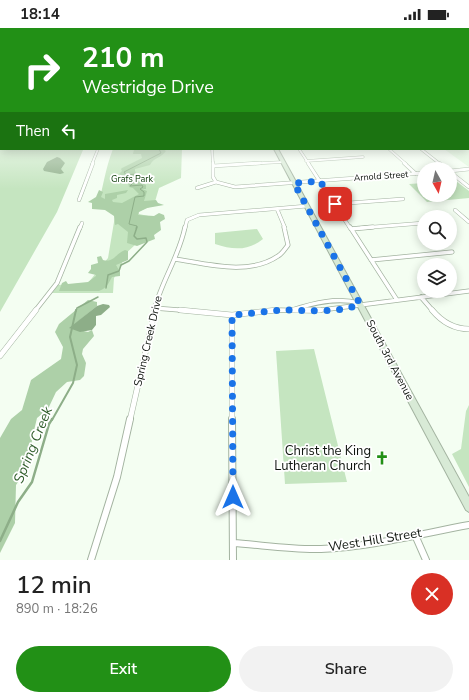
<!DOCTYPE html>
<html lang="en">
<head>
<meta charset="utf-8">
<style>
  :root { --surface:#fff; --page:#f2f2f2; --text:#222; --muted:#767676; --accent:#229016 }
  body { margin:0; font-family:"Nunito Sans",sans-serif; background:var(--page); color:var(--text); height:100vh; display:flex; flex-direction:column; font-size:15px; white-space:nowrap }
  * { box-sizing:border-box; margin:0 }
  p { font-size:13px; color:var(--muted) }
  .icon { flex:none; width:22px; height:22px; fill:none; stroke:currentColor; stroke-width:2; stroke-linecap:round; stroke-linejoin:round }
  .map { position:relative; height:532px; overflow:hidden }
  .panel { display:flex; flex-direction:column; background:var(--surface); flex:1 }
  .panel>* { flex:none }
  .hud { position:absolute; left:0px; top:0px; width:469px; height:122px; box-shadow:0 2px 10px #0003; background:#229016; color:#fff; overflow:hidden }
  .needle { width:26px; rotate:172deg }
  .fabs { position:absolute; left:417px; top:134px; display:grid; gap:8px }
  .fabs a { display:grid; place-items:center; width:40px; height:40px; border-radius:50%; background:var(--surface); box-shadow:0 2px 10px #0003; font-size:20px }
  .pin { position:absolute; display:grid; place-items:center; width:34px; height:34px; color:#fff; margin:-17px; border-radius:8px; box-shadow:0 2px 6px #0006 }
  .me { position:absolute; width:44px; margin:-22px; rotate:0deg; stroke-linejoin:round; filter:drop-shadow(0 0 3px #0008) }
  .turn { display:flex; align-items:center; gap:14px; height:84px; padding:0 16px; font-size:18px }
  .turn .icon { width:52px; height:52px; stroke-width:2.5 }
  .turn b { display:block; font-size:28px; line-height:34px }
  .then { display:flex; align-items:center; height:38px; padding:0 16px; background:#0003; gap:8px; font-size:15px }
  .round { display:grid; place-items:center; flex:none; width:42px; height:42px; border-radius:21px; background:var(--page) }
  .summary { display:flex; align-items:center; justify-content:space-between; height:68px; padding:0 16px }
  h1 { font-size:24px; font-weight:600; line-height:30px }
  .cta { display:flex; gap:8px; margin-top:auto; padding:8px 16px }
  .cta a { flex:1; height:46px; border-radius:24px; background:var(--accent); color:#fff; font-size:16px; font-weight:600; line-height:46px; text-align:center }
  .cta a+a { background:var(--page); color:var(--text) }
  .status { display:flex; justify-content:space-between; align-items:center; height:28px; padding:0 20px; background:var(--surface); direction:ltr }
  .status svg { height:11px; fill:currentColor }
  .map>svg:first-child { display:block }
</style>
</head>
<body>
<div class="status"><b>18:14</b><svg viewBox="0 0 49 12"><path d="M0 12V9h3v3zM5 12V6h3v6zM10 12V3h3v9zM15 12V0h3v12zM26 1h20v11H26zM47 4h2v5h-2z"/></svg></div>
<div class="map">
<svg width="469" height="532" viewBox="0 0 469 532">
  <rect width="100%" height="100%" fill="#f4fef2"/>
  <path fill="#e0f7dd" d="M 468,99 L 469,99 L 469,139 L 444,121 L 468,121 Z"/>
  <path fill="#c5e5c0" d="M 0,87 L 1,121 L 81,121 L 83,122 L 57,184 L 0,284 Z
    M 113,121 L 182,121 L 181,150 L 159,160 L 154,177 L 138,184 L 139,186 L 153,189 L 136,216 L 122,229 L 122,237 L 114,250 L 113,265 L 52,265 L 58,257 L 88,255 L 108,230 L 115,188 L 107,180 L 97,181 C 103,161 105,141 113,121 Z
    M 450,153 L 456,153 L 469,163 L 469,170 L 427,174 L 409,156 L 424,155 L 424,167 L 450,167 Z
    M 257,201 L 263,211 C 248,223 233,222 215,216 L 215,205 Z
    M 314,321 L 347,454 L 285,456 L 276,323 Z
    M 469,377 L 469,459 L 452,426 L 461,421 L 466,383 Z"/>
  <path fill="#add0a8" d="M 134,121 L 163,121 L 166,123 C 161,130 153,130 150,137 L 135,141 L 135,143 L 136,145 L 142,149 L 140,154 L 146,157 L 146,161 L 142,161 L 147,163 L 144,173 L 156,172 L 158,175 L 164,177 L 147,180 L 139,184 L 138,187 L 154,188 L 159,185 L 164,187 L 165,191 L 160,194 L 161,202 L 154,207 L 155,211 L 137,218 L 127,215 L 128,204 L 118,196 L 115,197 L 114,188 L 105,182 L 92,181 L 92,175 L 88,174 L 96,169 L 99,162 L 103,164 L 101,169 L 105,171 L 105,166 L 128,162 L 126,165 L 117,167 L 117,170 L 112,172 L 113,174 L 122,175 L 139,166 L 133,160 L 129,159 L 127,149 L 123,148 L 119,146 L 122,143 L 121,141 L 122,140 L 142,130 L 141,126 L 133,126 Z
    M 125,222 L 128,223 L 128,232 L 116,237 L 120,244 L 120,248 L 112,249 C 108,256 107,260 99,263 L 59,263 L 62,255 L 66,253 L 68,256 L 88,254 L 96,248 L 96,247 L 88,245 L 91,241 L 91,237 L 98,235 L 97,229 L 101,228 L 103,232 C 114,235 116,225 125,222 Z
    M 88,272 L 97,274 L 97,278 L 70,300 L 88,304 L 92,302 L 94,308 L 83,321 L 82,326 L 86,335 L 84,348 L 80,352 L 67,354 L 56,364 L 48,381 L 37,390 L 32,411 L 31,426 L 27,441 L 16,457 L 15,495 L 0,525 L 0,410 L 11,391 L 22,382 L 31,352 L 61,331 L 63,319 L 55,304 L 59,296 Z"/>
  <path fill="#8dae88" d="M 57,129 L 60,130 L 65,135 L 61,141 L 64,145 L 60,146 L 44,143 L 43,141 L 47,134 Z
    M 103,276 L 109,277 L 110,279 L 101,287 L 96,288 L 96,297 L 92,302 L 80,304 L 69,300 L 97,278 Z"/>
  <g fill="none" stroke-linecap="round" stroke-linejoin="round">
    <path stroke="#8dae88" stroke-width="1" d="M 0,101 L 1,99
      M 136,200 L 137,198 L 129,196 L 135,169 L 144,168 L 144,164 L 140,161 L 143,159 L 142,157 L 130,158 L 134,154 L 133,152 L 138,150 L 136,146 L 126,147 L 124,144 L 161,125 L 159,121"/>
    <path stroke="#8dae88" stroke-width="1.5" d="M 106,260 L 108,247 L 119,243 L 121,237 L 129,233 L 147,214 L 146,210 L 137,211 L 134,208 L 137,199
      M 76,283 L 77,280 L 98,269"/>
    <path stroke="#8dae88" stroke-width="2" d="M 52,392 L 73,355 L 77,337 L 70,309 L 76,282"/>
    <path stroke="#8dae88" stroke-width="2.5" d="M 0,513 L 18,474 L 32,454 L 49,396 L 52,391"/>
    <g stroke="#a3b3a0" stroke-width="3">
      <path id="street-far4" d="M 212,121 L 213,136
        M 299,121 L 309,136
        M 389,121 L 406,136
        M 421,121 L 440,136
        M 306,133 L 363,129
        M 92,136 L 98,121
        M 243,136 L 283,134"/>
    </g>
    <g stroke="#a3b3a0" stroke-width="4">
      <path id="street-far3" d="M 213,135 L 213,149 L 216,154
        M 308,135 L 350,200
        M 404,135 L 416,146
        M 439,135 L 446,141
        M 213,138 L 260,135
        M 450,143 L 469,141
        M 450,144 L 469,159
        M 197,160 L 216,154 L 235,159 L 424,145
        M 79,172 L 93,135
        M 335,176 L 403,171
        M 277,181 L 285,200
        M 455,182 L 469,194
        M 80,200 L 82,195
        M 185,200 L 187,192 L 199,187 L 307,178
        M 361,200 L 424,195"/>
    </g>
    <g stroke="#a3b3a0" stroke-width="5">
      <path id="street-far2" d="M 350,199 L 397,272
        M 351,201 L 373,199
        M 175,231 C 207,236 249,248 278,228 C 282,226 285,221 288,217 L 284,199
        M 371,232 L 452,224
        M 421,269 L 433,283
        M 154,280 L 192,283
        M 292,282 C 313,275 337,269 359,275
        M 35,283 L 57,255 L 80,199
        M 154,283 C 161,254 179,229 185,199
        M 268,283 L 281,282 L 314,283 L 469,263"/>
    </g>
    <g stroke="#a3b3a0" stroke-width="6">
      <path id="street-far1" d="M 180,282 L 232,287 L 277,282
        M 293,282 L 320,282
        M 432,282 C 442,294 453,301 469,301
        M 232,287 L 232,392
        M 0,328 L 36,282
        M 130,392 L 155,282"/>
    </g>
    <g stroke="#a3b3a0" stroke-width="8">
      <path id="street" d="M 232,391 L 233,532
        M 415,507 L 426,532
        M 233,515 C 262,517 292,522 321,521 C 371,519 420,506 469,497
        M 91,532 L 117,449 L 130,391"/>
    </g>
    <g stroke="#a3b3a0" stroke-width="2">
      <path id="secondary" d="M 274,121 L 278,121 L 469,469 L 469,484 L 466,482 Z"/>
    </g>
    <use href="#street-far4" stroke="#fff" stroke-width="2"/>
    <use href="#street-far3" stroke="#fff" stroke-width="3"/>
    <use href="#street-far2" stroke="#fff" stroke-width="3.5"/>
    <use href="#street-far1" stroke="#fff" stroke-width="5"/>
    <use href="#street" stroke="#fff" stroke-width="6"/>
    <use href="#secondary" fill="#d8ead6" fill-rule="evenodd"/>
  </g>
  <linearGradient id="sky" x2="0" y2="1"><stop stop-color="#83b2c2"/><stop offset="0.54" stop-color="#fafff9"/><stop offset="1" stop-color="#fafff9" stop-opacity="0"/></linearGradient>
  <rect width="469" height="161" fill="url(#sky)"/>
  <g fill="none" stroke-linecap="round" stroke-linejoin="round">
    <path stroke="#1a73e8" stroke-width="7" stroke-dasharray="0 12.6" d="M 233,469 L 232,287 C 249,286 266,283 282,282 C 305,282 339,286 360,276 L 294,155 L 320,153 L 335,176"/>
  </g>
  <defs>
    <g id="church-bare" transform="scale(1.08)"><path d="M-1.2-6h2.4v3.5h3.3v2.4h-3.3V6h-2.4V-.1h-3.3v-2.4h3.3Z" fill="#229016" stroke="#fff" stroke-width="2.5" paint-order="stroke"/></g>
  </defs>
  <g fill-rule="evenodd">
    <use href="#church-bare" x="382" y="430"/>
  </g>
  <g text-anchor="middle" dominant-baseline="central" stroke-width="3.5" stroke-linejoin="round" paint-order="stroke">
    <g font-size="9" fill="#101610" stroke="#fff">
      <text transform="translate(381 148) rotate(-4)">Arnold Street</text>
    </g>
    <g font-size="9" fill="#083904" stroke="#fff">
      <text x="132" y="151">Grafs Park</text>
    </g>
    <g font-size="11" fill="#101610" stroke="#fff">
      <text transform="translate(148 313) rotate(-77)">Spring Creek Drive</text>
      <text transform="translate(390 332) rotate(62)">South 3rd Avenue</text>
    </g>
    <g font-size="13" fill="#101610" stroke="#fff" text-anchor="end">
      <text x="371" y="423">Christ the King<tspan x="371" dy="15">Lutheran Church</tspan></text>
    </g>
    <g font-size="13" fill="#101610" stroke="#fff">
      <text transform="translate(375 512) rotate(-9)">West Hill Street</text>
    </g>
    <g font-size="14" font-style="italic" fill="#305e2b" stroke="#fff">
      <text transform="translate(33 417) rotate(-68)">Spring Creek</text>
    </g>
  </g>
</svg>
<div class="fabs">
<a><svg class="needle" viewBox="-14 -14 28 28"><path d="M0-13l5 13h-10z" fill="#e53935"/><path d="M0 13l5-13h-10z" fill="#767676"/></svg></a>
<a><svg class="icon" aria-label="search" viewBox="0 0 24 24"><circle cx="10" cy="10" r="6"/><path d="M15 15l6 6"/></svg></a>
<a><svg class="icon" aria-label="layers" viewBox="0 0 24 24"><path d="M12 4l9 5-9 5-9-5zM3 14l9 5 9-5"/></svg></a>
</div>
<div class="pin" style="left:335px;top:176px;background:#d93025"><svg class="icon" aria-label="arrive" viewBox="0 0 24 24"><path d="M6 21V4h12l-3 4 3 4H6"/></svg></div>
<svg class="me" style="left:233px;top:469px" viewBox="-20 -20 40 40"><path d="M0-17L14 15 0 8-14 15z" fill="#1a73e8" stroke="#fff" stroke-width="4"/></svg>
<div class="hud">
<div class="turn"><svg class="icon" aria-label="right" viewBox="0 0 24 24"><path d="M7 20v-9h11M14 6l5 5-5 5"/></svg><div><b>210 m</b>Westridge Drive</div></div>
<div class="then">Then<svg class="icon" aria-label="left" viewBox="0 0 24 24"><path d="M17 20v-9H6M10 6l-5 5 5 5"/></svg></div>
</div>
</div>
<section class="panel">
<div class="summary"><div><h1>12 min</h1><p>890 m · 18:26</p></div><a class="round" style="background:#d93025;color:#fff"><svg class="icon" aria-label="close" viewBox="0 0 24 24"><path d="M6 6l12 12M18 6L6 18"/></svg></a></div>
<div class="cta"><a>Exit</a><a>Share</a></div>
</section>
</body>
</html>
